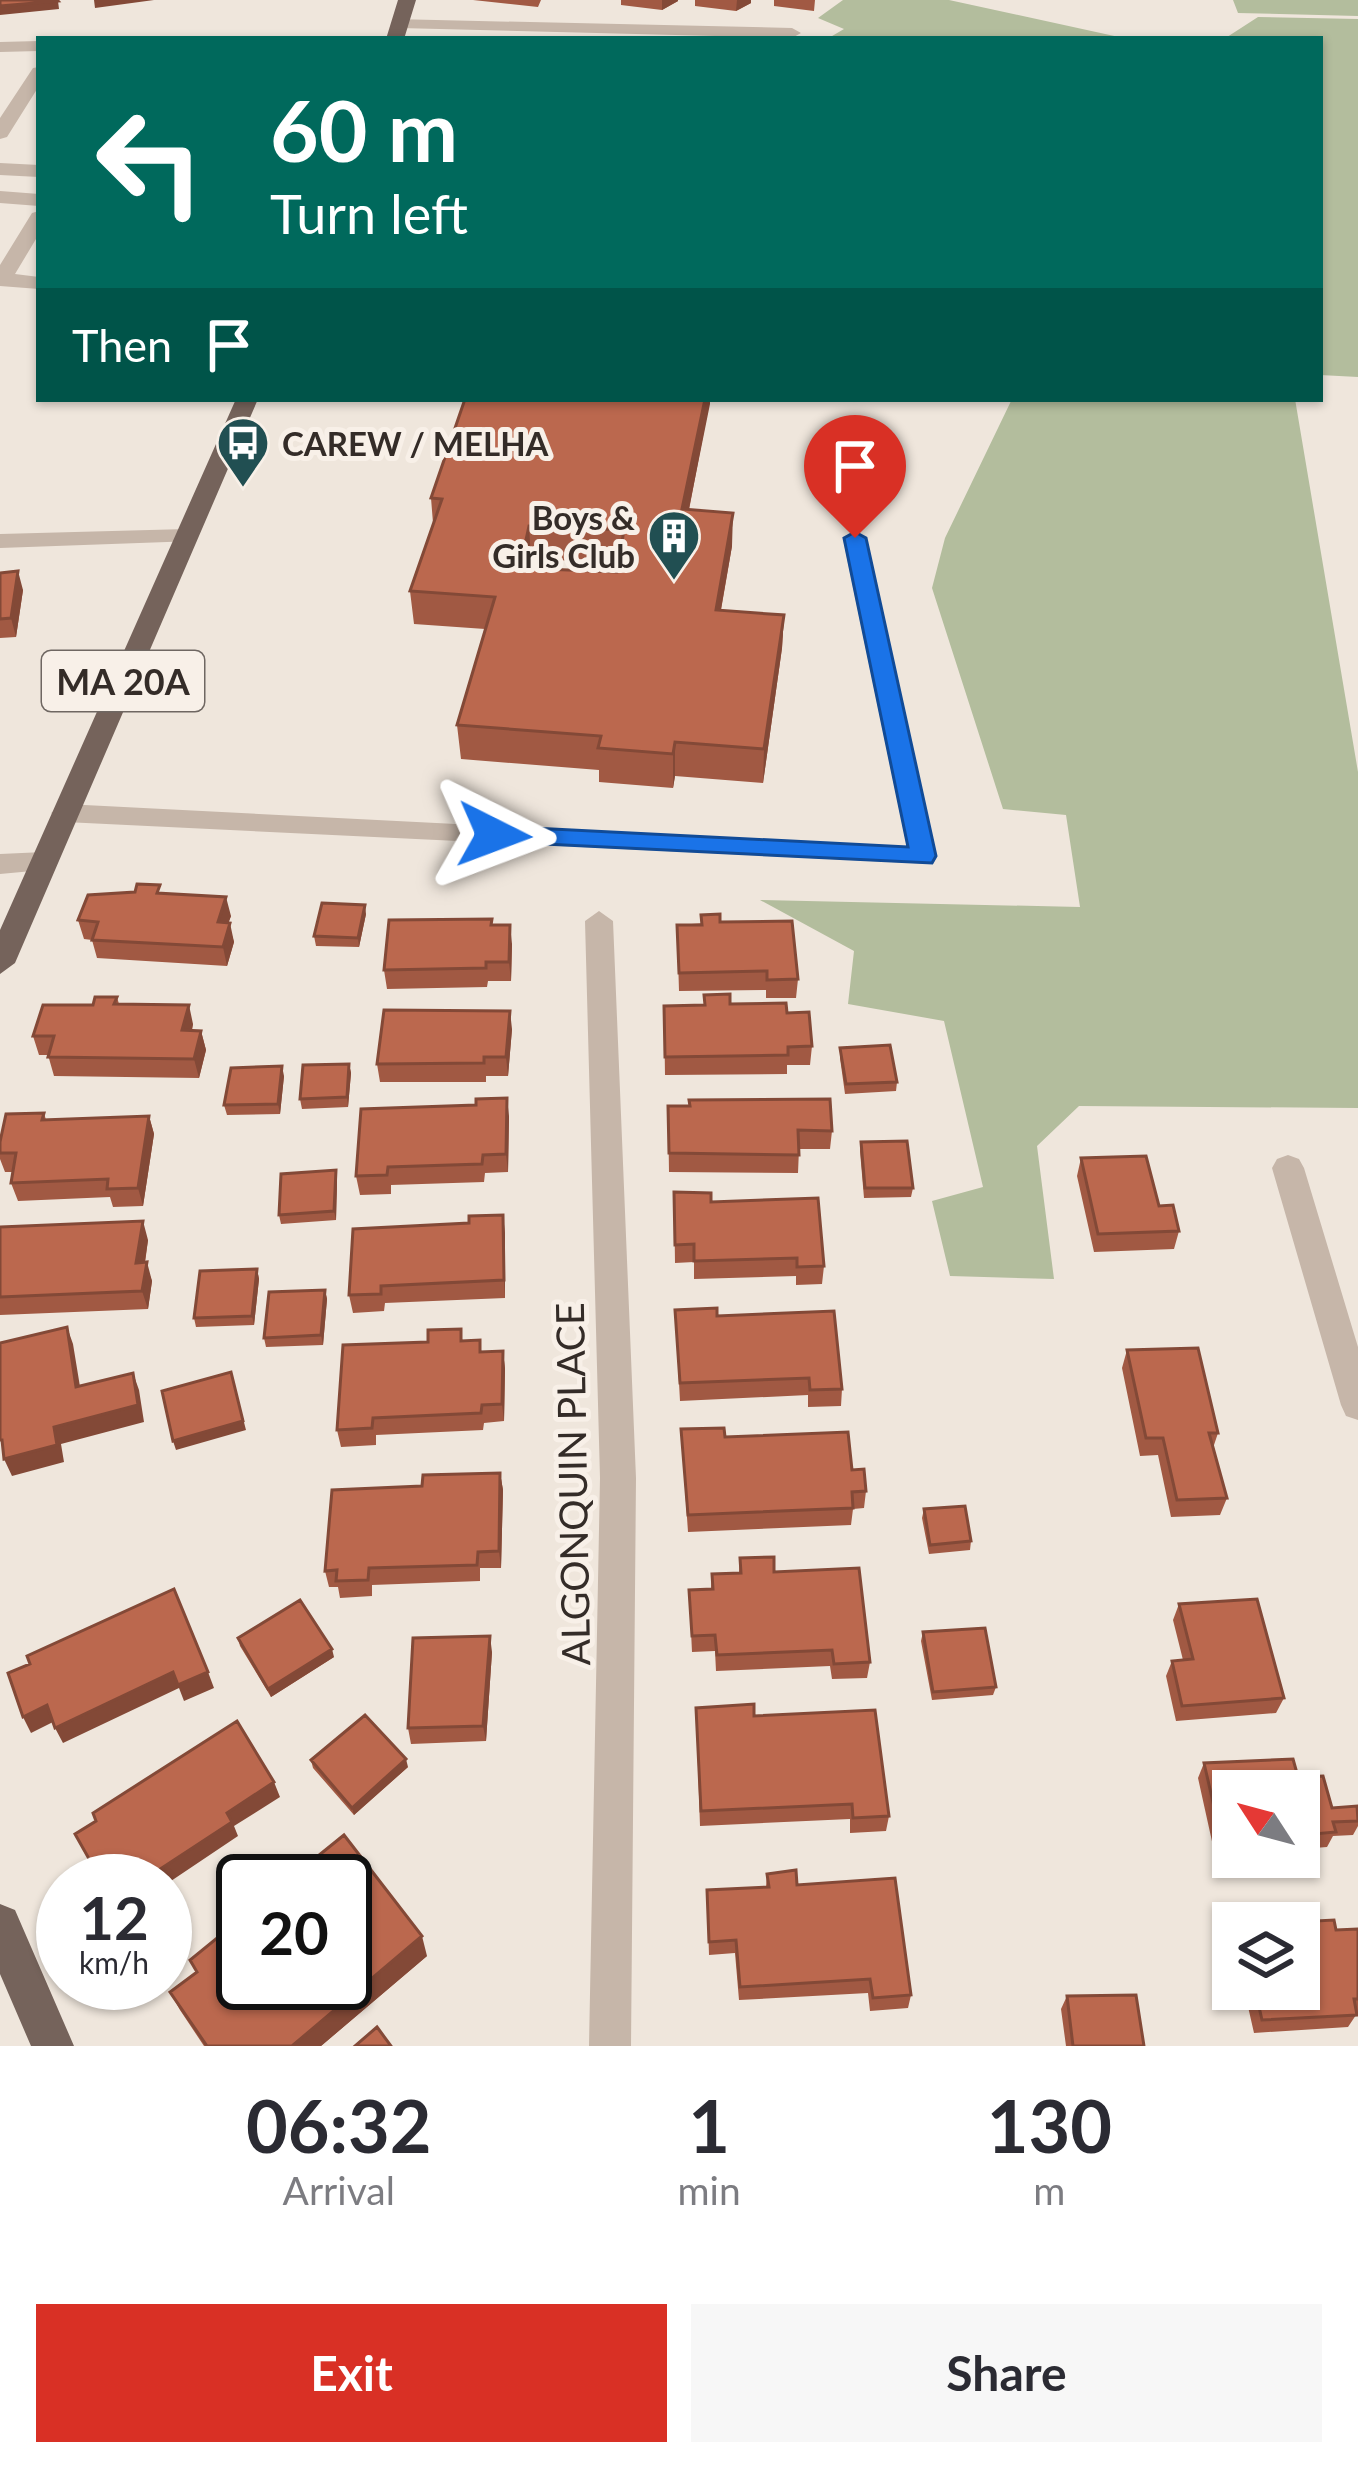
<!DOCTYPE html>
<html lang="en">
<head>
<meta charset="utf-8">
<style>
  :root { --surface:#fff; --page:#f7f7f7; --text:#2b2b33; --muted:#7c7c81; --accent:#d93025 }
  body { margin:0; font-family:Lato,sans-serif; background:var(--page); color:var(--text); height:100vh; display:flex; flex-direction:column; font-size:45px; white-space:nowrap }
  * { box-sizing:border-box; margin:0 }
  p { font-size:39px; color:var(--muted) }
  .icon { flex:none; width:66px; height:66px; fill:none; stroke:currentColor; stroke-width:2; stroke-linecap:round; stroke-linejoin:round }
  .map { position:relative; height:2046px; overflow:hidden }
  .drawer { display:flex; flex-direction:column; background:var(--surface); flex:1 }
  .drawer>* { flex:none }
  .banner { position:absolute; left:36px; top:36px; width:1287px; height:366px; border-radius:0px; box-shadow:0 3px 9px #0004; background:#00695c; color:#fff; overflow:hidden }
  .needle { width:78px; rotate:306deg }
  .buttons { position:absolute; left:1212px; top:1770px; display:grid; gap:24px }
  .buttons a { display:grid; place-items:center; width:108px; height:108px; border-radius:0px; background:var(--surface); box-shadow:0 3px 9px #0004; font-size:60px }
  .speed { position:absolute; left:36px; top:1854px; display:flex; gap:24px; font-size:60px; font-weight:700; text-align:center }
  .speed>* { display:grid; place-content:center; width:156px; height:156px; border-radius:50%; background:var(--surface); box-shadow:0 3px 9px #0004; line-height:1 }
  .speed small { font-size:30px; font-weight:400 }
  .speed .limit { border:6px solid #111; border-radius:18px; background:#fff; color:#111 }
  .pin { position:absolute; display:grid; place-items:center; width:102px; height:102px; color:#fff; margin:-123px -51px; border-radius:50% 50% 50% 0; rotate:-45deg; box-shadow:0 0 12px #0007 }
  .pin .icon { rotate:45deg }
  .me { position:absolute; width:132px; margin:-66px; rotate:93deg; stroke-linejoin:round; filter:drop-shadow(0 0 9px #0008) }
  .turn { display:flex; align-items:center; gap:42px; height:252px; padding:0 36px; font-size:54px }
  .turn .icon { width:156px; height:156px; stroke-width:2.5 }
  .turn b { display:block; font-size:84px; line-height:102px }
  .then { display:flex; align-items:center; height:114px; padding:0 36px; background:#0003; gap:24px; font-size:45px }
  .eta { display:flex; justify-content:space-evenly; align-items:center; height:204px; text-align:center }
  .eta b { font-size:72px; font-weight:700; line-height:84px }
  .button { display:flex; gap:24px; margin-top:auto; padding:24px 36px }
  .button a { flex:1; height:138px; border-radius:0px; background:var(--accent); color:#fff; font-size:48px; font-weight:700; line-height:138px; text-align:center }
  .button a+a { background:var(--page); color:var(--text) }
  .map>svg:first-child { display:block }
</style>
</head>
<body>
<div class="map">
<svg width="1358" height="2046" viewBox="0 0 1358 2046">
  <rect width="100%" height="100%" fill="#efe6dc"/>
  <path fill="#b3bd9d" d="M 843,0 L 949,0 L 1128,39 L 827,39 L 844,29 L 818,18 Z
    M 1233,0 L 1358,0 L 1358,16 L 1238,13 Z
    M 1258,17 L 1358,19 L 1358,377 L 1320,375 L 1320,39 L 1224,39 Z
    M 1012,399 L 1295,399 L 1358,772 L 1358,1108 L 1079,1106 L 1037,1146 L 1054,1279 L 950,1276 L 932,1201 L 983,1187 L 944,1021 L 848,1004 L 854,951 L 760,900 L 1080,907 L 1066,815 L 1003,809 L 932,588 L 945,538 Z"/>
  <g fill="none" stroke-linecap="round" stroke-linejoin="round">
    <path fill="#c6b6a9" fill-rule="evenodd" d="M 393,19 L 792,28 L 801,33 L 792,38 L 399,28 L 393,27 Z
      M 39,41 L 39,51 L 0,52 L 0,42 Z
      M 39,67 L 39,86 L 7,137 L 0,139 L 0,118 L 33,68 Z
      M 0,163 L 39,165 L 39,177 L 0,175 Z
      M 0,191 L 39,194 L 39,206 L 0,203 Z
      M 39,211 L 39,234 L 15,274 L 39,277 L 39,289 L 0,286 L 0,265 L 32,213 Z
      M 187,529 L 195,531 L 195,541 L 0,548 L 0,534 Z
      M 855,532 L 867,539 L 937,857 L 933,864 L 65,822 L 51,813 L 65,804 L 907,847 L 843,539 Z
      M 44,852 L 58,862 L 54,869 L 0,874 L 0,854 Z
      M 599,911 L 613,921 L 636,1478 L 631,2046 L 589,2046 L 600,1478 L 585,921 Z
      M 1288,1155 L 1299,1159 L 1304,1168 L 1358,1347 L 1358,1420 L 1346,1416 L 1341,1405 L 1272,1168 L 1277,1159 Z"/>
    <path fill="#75635b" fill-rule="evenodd" d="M 398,0 L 416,0 L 404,39 L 386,39 Z
      M 236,399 L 258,399 L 15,963 L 0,974 L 0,930 Z
      M 0,1904 L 15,1910 L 74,2046 L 31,2046 L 0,1974 Z"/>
  </g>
  <path fill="#a15943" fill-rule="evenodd" d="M 473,0 L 541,0 L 538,7 Z
    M 621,0 L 678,0 L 678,1 L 662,10 L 621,5 Z
    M 695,0 L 751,0 L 751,3 L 736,11 L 695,6 Z
    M 774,0 L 815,0 L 814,11 L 774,6 Z
    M 465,399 L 710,399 L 689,510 L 732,546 L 721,610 L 784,615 L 782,648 L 763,783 L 675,776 L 673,788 L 599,782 L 599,770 L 461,759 L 457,725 L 485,629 L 414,624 L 410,591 L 433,523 L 431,498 ZM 531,559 L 619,563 L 617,572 L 529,568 Z
    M 0,573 L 23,590 L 16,637 L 0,638 Z
    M 162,893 L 231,916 L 228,923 L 234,942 L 227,966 L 97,958 L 92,940 L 84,939 L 78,920 Z
    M 366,914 L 359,947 L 316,946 L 314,936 Z
    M 720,922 L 798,979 L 796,998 L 766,998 L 766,990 L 679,991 L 677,925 Z
    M 492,925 L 512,944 L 511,981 L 488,981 L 487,987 L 387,989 L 384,970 Z
    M 117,997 L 119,1004 L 193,1024 L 192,1031 L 201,1031 L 206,1050 L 199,1078 L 54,1076 L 48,1055 L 39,1055 L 33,1036 L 93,1005 Z
    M 730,1004 L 787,1013 L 812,1046 L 810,1065 L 787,1065 L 787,1074 L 665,1075 L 664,1006 Z
    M 512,1029 L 508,1076 L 486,1076 L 486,1082 L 380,1082 L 377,1064 Z
    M 840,1048 L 897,1082 L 896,1091 L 845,1094 L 840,1058 Z
    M 349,1064 L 351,1073 L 348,1107 L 302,1109 L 300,1099 Z
    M 284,1076 L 280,1114 L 227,1115 L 224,1105 Z
    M 668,1106 L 832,1131 L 830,1149 L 799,1149 L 798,1173 L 669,1172 Z
    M 44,1113 L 46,1120 L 149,1116 L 154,1134 L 143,1206 L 113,1207 L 110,1197 L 18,1201 L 11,1183 L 13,1172 L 5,1172 L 0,1159 L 0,1142 Z
    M 509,1116 L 508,1172 L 485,1173 L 484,1182 L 391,1185 L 391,1194 L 360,1195 L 356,1176 Z
    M 861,1142 L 913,1188 L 911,1197 L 864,1198 L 860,1151 Z
    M 1081,1158 L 1159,1206 L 1179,1231 L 1174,1249 L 1094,1252 L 1077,1176 Z
    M 336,1170 L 337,1180 L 336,1220 L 281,1224 L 279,1215 Z
    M 674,1192 L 711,1202 L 824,1266 L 822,1284 L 796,1285 L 796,1276 L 694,1279 L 694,1262 L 675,1263 Z
    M 0,1227 L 148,1240 L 145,1263 L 152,1281 L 148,1309 L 0,1315 Z
    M 505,1233 L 505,1298 L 385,1303 L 384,1311 L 353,1313 L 349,1295 Z
    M 257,1269 L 259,1279 L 254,1325 L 196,1327 L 194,1318 Z
    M 325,1290 L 327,1299 L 323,1345 L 266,1347 L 264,1338 Z
    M 675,1310 L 717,1316 L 842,1389 L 841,1406 L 808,1407 L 808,1395 L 680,1401 Z
    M 462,1341 L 481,1352 L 503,1351 L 505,1369 L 504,1421 L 484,1423 L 483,1430 L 376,1435 L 376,1445 L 341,1447 L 337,1430 Z
    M 1127,1350 L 1218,1433 L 1213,1448 L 1227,1498 L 1220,1515 L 1171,1517 L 1158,1455 L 1140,1456 L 1122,1368 Z
    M 681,1429 L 725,1437 L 852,1470 L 866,1491 L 864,1508 L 853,1509 L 851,1525 L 688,1532 Z
    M 500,1473 L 503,1490 L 501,1568 L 480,1568 L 480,1581 L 372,1585 L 372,1596 L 340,1598 L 338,1587 L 329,1587 L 325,1571 L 422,1486 Z
    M 924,1509 L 971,1541 L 970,1550 L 929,1554 L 922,1518 Z
    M 740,1558 L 774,1572 L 870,1662 L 867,1678 L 832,1679 L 830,1666 L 716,1671 L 715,1651 L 692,1652 L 689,1590 L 711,1589 L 712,1574 L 739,1573 Z
    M 1179,1604 L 1284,1698 L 1276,1713 L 1176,1721 L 1166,1676 L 1172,1661 L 1183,1660 L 1173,1620 Z
    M 923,1632 L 996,1687 L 993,1695 L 932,1700 L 921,1641 Z
    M 238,1638 L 334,1657 L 271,1697 L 240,1646 Z
    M 492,1652 L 486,1741 L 411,1744 L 408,1728 Z
    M 696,1708 L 754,1716 L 889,1816 L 886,1831 L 850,1833 L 850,1819 L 700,1826 Z
    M 311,1760 L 408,1767 L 354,1815 L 313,1768 Z
    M 1204,1763 L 1298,1777 L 1332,1808 L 1358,1810 L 1358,1826 L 1353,1835 L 1333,1836 L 1327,1847 L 1314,1848 L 1307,1859 L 1217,1864 L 1198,1778 ZM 1233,1791 L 1299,1791 L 1299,1857 L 1233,1857 Z
    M 767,1874 L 797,1885 L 911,1995 L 908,2008 L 870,2011 L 868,1993 L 739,2000 L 735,1953 L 709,1955 L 707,1890 L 766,1887 Z
    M 1358,1929 L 1358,2012 L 1348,2027 L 1254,2033 L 1244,1989 L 1299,1989 L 1336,1930 Z
    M 427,1956 L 321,2046 L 204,2046 L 180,2010 L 170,1992 L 196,1972 L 190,1960 Z
    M 1067,1996 L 1144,2046 L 1066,2046 L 1061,2009 Z"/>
  <path fill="#834937" d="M 94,0 L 154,0 L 95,8 Z
    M 662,0 L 678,0 L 678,1 L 662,10 Z
    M 737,0 L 751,0 L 751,3 L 736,11 Z
    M 58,1 L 59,9 L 0,15 L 0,6 Z
    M 705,399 L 710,399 L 710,404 L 682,543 L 682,509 Z
    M 733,513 L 732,546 L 715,643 L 716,610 Z
    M 529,526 L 531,559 L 523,601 L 520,568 Z
    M 18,571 L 23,590 L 16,637 L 11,618 Z
    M 784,615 L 782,648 L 763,783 L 764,749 Z
    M 675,742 L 675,776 L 673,788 L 673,754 Z
    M 226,897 L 231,916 L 222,941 L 218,922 Z
    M 365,905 L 366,914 L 359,947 L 358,938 Z
    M 230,923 L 234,942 L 227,966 L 223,947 Z
    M 510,925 L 512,944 L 511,981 L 509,962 Z
    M 189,1005 L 193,1024 L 187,1049 L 182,1030 Z
    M 510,1011 L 512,1029 L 508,1076 L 506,1057 Z
    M 201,1031 L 206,1050 L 199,1078 L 194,1059 Z
    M 349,1064 L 351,1073 L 348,1107 L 347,1097 Z
    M 282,1066 L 284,1076 L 280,1114 L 278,1104 Z
    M 507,1098 L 509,1116 L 508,1172 L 506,1154 Z
    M 149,1116 L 154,1134 L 143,1206 L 138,1188 Z
    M 336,1170 L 337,1180 L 336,1220 L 334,1211 Z
    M 503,1215 L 505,1233 L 505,1298 L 504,1280 Z
    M 143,1221 L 148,1240 L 142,1281 L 136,1263 Z
    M 147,1262 L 152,1281 L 148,1309 L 142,1291 Z
    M 257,1269 L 259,1279 L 254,1325 L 252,1316 Z
    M 325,1290 L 327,1299 L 323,1345 L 321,1335 Z
    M 67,1327 L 73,1344 L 83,1405 L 76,1387 Z
    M 503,1351 L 505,1369 L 504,1421 L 502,1404 Z
    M 231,1372 L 246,1430 L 176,1450 L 173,1441 Z
    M 133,1373 L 139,1390 L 144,1422 L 61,1444 L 64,1462 L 12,1476 L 4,1459 Z
    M 500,1473 L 503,1490 L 501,1568 L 499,1551 Z
    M 490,1636 L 492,1652 L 486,1741 L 483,1726 Z
    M 332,1649 L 334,1657 L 271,1697 L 268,1689 Z
    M 173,1672 L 208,1672 L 214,1688 L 184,1701 L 179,1688 L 63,1743 L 55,1728 Z
    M 47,1705 L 55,1721 L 31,1733 L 23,1717 Z
    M 406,1759 L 408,1767 L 354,1815 L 352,1808 Z
    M 274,1782 L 280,1797 L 234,1826 L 238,1836 L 165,1885 L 165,1881 L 142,1881 L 227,1813 Z
    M 124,1857 L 131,1871 L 115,1881 L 101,1881 L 97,1873 Z
    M 422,1936 L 427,1956 L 321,2046 L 292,2046 Z"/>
  <path fill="#bb684e" stroke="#834937" stroke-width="3" fill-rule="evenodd" d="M 0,0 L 57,0 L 58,1 L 0,6 Z
    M 465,399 L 705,399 L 682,509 L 733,513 L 716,610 L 784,615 L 764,749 L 675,742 L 673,754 L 598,748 L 601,736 L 457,725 L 495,597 L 410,591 L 442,499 L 431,498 ZM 529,526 L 624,530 L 617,572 L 520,568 Z
    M 18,571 L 11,618 L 0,619 L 0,573 Z
    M 137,884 L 160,885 L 157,893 L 226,897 L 218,922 L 230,923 L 223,947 L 92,940 L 98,922 L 78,920 L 88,895 L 135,892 Z
    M 322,903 L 365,905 L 358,938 L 314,936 Z
    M 720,914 L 720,922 L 792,921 L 798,979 L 767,980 L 767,971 L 679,973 L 677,925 L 702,925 L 701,915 Z
    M 492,919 L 491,925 L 510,925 L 509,962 L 486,962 L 486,968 L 384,970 L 389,920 Z
    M 730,994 L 730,1004 L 786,1003 L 787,1013 L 809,1012 L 812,1046 L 788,1047 L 788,1055 L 665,1057 L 664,1006 L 705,1005 L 704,995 Z
    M 95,997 L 117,997 L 114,1004 L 189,1005 L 182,1030 L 201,1031 L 194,1059 L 48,1057 L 54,1036 L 33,1036 L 43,1005 L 93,1005 Z
    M 384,1010 L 510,1011 L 506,1057 L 484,1057 L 484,1063 L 377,1064 Z
    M 890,1045 L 897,1082 L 846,1084 L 840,1048 Z
    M 349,1064 L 347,1097 L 300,1099 L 303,1065 Z
    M 282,1066 L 278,1104 L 224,1105 L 231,1068 Z
    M 507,1098 L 506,1154 L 483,1155 L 482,1164 L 388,1167 L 387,1175 L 356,1176 L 361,1109 L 476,1105 L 476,1099 Z
    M 830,1099 L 832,1131 L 798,1130 L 799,1155 L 669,1153 L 668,1106 L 690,1106 L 689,1100 Z
    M 44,1113 L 42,1120 L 149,1116 L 138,1188 L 107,1189 L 108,1179 L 11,1183 L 16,1153 L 0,1153 L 0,1142 L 6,1114 Z
    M 907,1141 L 913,1188 L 865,1188 L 861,1142 Z
    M 1146,1156 L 1159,1206 L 1173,1205 L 1179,1231 L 1098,1234 L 1081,1158 Z
    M 336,1170 L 334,1211 L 279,1215 L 281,1174 Z
    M 674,1192 L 711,1193 L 711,1202 L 818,1198 L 824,1266 L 797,1267 L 797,1258 L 694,1261 L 694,1244 L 675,1245 Z
    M 503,1215 L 504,1280 L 381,1286 L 381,1294 L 349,1295 L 353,1229 L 469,1223 L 469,1216 Z
    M 143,1221 L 136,1263 L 147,1262 L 142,1291 L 0,1297 L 0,1227 Z
    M 257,1269 L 252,1316 L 194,1318 L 200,1271 Z
    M 325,1290 L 321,1335 L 264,1338 L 269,1292 Z
    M 717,1308 L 717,1316 L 834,1311 L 842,1389 L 810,1390 L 809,1378 L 680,1383 L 675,1310 Z
    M 67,1327 L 76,1387 L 133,1373 L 138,1405 L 54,1427 L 57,1445 L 4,1459 L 2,1440 L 0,1440 L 0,1343 Z
    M 461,1329 L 461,1341 L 480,1340 L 480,1352 L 503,1351 L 502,1404 L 482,1405 L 481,1413 L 373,1418 L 372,1428 L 337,1430 L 343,1345 L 428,1342 L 428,1330 Z
    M 1198,1348 L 1218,1433 L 1209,1433 L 1227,1498 L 1177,1500 L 1163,1438 L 1146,1438 L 1127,1350 Z
    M 231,1372 L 243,1421 L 173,1441 L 162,1391 Z
    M 724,1428 L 725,1437 L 848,1432 L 852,1470 L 864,1469 L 866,1491 L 852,1492 L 853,1508 L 688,1515 L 681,1429 Z
    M 500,1473 L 499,1551 L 478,1552 L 477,1565 L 369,1568 L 368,1580 L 336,1581 L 337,1570 L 325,1571 L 332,1490 L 422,1486 L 423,1475 Z
    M 965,1506 L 971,1541 L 930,1545 L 924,1509 Z
    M 774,1557 L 774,1572 L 859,1568 L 870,1662 L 834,1664 L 832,1650 L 717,1655 L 715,1635 L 692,1636 L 689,1590 L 713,1589 L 712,1574 L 741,1573 L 740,1558 Z
    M 174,1589 L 208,1672 L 178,1685 L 173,1672 L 55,1728 L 47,1705 L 23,1717 L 8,1673 L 30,1664 L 27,1656 Z
    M 1257,1599 L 1284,1698 L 1182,1706 L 1172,1661 L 1193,1659 L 1179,1604 Z
    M 300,1600 L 332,1649 L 268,1689 L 238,1638 Z
    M 985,1628 L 996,1687 L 933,1692 L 923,1632 Z
    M 490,1636 L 483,1726 L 408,1728 L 413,1638 Z
    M 754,1704 L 754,1716 L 875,1710 L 889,1816 L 853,1818 L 852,1804 L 701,1811 L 696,1708 Z
    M 365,1715 L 406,1759 L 352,1808 L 311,1760 Z
    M 237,1721 L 274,1782 L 227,1813 L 232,1822 L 142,1881 L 137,1881 L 124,1857 L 97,1873 L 75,1834 L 96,1821 L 93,1813 Z
    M 1293,1759 L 1298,1777 L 1323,1776 L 1332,1808 L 1357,1806 L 1358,1821 L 1333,1822 L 1336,1832 L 1313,1834 L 1316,1844 L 1299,1845 L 1299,1791 L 1233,1791 L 1233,1849 L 1224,1850 L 1204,1763 Z
    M 344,1835 L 422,1936 L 292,2046 L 207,2046 L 170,1992 L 197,1972 L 190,1960 L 243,1917 L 243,1983 L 345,1983 L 345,1881 L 287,1881 Z
    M 796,1870 L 797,1885 L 895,1878 L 911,1995 L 873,1998 L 870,1979 L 740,1987 L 736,1940 L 709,1942 L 707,1890 L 769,1887 L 767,1874 Z
    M 1334,1920 L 1336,1930 L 1358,1929 L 1358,1999 L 1354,1999 L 1357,2015 L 1262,2020 L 1255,1989 L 1299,1989 L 1299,1923 L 1278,1923 Z
    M 1136,1995 L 1144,2046 L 1073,2046 L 1067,1996 Z
    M 377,2027 L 391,2046 L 355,2046 Z"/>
  <path fill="#1a73e8" stroke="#114b97" stroke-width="3" d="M 855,532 L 866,538 L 936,856 L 932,863 L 485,841 L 482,835 L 494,826 L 908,847 L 844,538 Z"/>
  <defs>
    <g id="bus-pin" transform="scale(2.7)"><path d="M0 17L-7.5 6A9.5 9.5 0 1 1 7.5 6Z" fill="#214f52" stroke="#f8f0e8"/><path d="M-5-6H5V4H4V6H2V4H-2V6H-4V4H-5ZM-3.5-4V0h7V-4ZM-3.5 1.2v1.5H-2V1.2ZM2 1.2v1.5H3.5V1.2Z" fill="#fff"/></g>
    <g id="building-pin" transform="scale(2.7)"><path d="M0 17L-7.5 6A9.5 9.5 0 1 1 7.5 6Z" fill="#214f52" stroke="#f8f0e8"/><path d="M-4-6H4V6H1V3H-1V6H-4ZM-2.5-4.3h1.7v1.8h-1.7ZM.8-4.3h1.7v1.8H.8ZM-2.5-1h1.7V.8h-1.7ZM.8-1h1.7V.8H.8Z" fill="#fff"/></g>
  </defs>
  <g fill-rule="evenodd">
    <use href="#bus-pin" x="243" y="443"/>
    <use href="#building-pin" x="674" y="536"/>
  </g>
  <g text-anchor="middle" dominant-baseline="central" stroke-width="10" stroke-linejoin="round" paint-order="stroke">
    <g font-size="33" font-weight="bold" fill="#342c28" stroke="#f8f0e8" text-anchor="start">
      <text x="282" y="443">CAREW / MELHA</text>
      <text x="635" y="517" text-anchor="end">Boys &amp;<tspan x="635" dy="38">Girls Club</tspan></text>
    </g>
    <rect fill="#f8f0e8" stroke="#6f6762" stroke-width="3" x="42" y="651" width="162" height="60" rx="9"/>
    <g font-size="36" font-weight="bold" fill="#342c28">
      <text x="123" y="681">MA 20A</text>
    </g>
    <g font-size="39" fill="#342c28" stroke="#f8f0e8">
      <text transform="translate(572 1484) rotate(-91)">ALGONQUIN PLACE</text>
    </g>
  </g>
</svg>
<div class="buttons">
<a><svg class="needle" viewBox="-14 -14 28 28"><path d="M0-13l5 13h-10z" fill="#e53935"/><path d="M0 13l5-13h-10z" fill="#7c7c81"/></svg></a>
<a><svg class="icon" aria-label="layers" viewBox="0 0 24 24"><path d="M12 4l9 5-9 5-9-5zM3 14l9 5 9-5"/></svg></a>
</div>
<div class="speed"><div>12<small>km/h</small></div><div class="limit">20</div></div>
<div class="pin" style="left:855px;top:538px;background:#d93025"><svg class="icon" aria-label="arrive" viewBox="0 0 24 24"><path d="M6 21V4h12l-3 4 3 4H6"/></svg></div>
<svg class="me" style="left:494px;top:835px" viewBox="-20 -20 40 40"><path d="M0-17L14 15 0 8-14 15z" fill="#1a73e8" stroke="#fff" stroke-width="4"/></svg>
<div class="banner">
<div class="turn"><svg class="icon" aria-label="left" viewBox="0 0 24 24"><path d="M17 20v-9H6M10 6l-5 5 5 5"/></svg><div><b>60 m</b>Turn left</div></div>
<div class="then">Then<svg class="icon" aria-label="arrive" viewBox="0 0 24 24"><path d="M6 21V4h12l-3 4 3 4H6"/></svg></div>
</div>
</div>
<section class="drawer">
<div class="eta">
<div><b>06:32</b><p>Arrival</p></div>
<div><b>1</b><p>min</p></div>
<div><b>130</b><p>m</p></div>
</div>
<div class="button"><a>Exit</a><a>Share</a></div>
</section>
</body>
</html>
